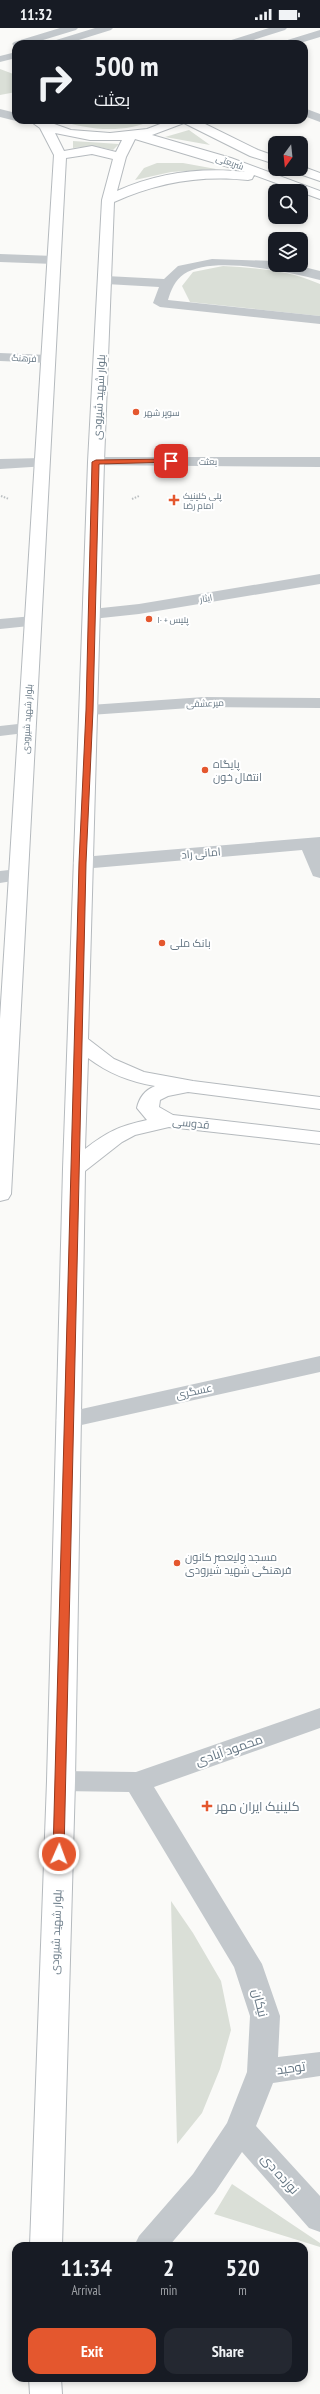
<!DOCTYPE html>
<html lang="en">
<head>
<meta charset="utf-8">
<style>
  :root { --surface:#171b24; --page:#242831; --text:#f1f3f6; --muted:#9ea1a6; --accent:#e4572e }
  body { margin:0; font-family:"PT Sans Narrow",Cairo,sans-serif; background:var(--page); color:var(--text); height:100vh; display:flex; flex-direction:column; font-size:15px; white-space:nowrap }
  * { box-sizing:border-box; margin:0 }
  p { font-size:13px; color:var(--muted) }
  .icon { flex:none; width:22px; height:22px; fill:none; stroke:currentColor; stroke-width:2; stroke-linecap:round; stroke-linejoin:round }
  .map { position:relative; flex:1; overflow:hidden }
  .drawer { position:absolute; left:12px; top:2214px; width:296px; height:140px; display:flex; flex-direction:column; background:var(--surface); border-radius:12px; box-shadow:0 2px 6px #0003 }
  .drawer>* { flex:none }
  .hud { position:absolute; left:12px; top:12px; width:296px; height:84px; border-radius:12px; box-shadow:0 2px 6px #0003; background:#171b24; color:var(--text); overflow:hidden }
  .needle { width:26px; rotate:195deg }
  .fabs { position:absolute; left:268px; top:108px; display:grid; gap:8px }
  .fabs a { display:grid; place-items:center; width:40px; height:40px; border-radius:8px; background:var(--surface); box-shadow:0 2px 6px #0003; font-size:20px }
  .pin { position:absolute; display:grid; place-items:center; width:34px; height:34px; color:#fff; margin:-17px; border-radius:8px; box-shadow:0 2px 6px #0006 }
  .me { position:absolute; width:44px; margin:-22px; rotate:2deg; stroke-linejoin:round; filter:drop-shadow(0 0 3px #0008) }
  .turn { display:flex; align-items:center; gap:14px; height:84px; padding:0 16px; font-size:18px }
  .turn .icon { width:52px; height:52px; stroke-width:2.5 }
  .turn b { display:block; font-size:28px; line-height:34px }
  .eta { display:flex; justify-content:space-evenly; align-items:center; height:68px; text-align:center }
  .eta b { font-size:24px; font-weight:800; line-height:28px }
  .cta { display:flex; gap:8px; margin-top:auto; padding:8px 16px }
  .cta a { flex:1; height:46px; border-radius:12px; background:var(--accent); color:#fff; font-size:16px; font-weight:800; line-height:46px; text-align:center }
  .cta a+a { background:var(--page); color:var(--text) }
  .status { display:flex; justify-content:space-between; align-items:center; height:28px; padding:0 20px; background:var(--surface); direction:ltr }
  .status svg { height:11px; fill:currentColor }
  .map>svg:first-child { display:block }
</style>
</head>
<body>
<div class="status"><b>11:32</b><svg viewBox="0 0 49 12"><path d="M0 12V9h3v3zM5 12V6h3v6zM10 12V3h3v9zM15 12V0h3v12zM26 1h20v11H26zM47 4h2v5h-2z"/></svg></div>
<div class="map">
<svg width="320" height="2366" viewBox="0 0 320 2366">
  <rect width="100%" height="100%" fill="#fafaf8"/>
  <path fill="#dadfd7" d="M 0,41 L 16,47 L 16,64 L 0,67 Z
    M 59,92 L 152,92 C 125,106 86,102 59,92 Z
    M 189,102 L 210,117 L 165,109 Z
    M 73,113 L 119,116 L 113,122 L 94,118 L 73,120 Z
    M 157,135 L 183,135 L 216,141 L 171,144 L 135,152 L 144,140 Z
    M 223,238 C 257,240 288,242 320,256 L 320,288 L 190,274 L 182,258 L 193,244 Z
    M 171,1873 L 193,1905 L 221,1953 L 231,2002 L 220,2041 L 202,2085 L 177,2116 Z
    M 232,2156 L 320,2215 L 320,2219 L 214,2186 Z"/>
  <g fill="none" stroke-linecap="round" stroke-linejoin="round">
    <g stroke="#b5babe" stroke-width="2">
      <path id="major" d="M 35,92 L 43,92 L 71,102 L 110,105 L 147,101 L 171,92 L 197,92 L 258,122 L 275,128 L 275,136 L 250,128 L 184,95 L 152,107 L 231,130 L 320,163 L 320,171 L 254,147 L 252,151 L 248,152 C 201,147 158,154 114,174 L 104,434 L 88,1011 L 114,1031 L 144,1044 L 193,1053 L 320,1069 L 320,1081 L 188,1064 L 168,1068 L 160,1072 L 159,1079 L 173,1087 L 320,1104 L 320,1116 L 169,1099 L 135,1107 L 122,1114 L 85,1143 L 75,1753 L 62,2218 L 30,2218 L 47,1753 L 63,1141 L 88,434 L 102,172 L 113,131 L 92,126 L 66,130 L 11,1166 L 8,1171 L 0,1173 L 0,991 L 54,127 L 40,100 L 33,95 ZM 55,105 L 90,112 L 122,112 L 116,124 L 92,118 L 64,123 ZM 135,111 L 245,144 C 202,139 157,145 117,163 L 126,129 ZM 88,1030 C 108,1045 130,1054 155,1058 C 145,1062 139,1070 137,1080 L 147,1092 C 119,1098 107,1104 85,1121 Z
        M 301,138 L 320,145 L 320,153 L 294,144 L 292,141 L 301,141 Z
        M 29,2350 L 61,2350 L 62,2366 L 30,2366 Z"/>
    </g>
    <path stroke="#bbbfc2" stroke-width="2" stroke-dasharray="1.5 1.5" stroke-linecap="butt" d="M 1,468 L 9,471
      M 132,471 L 139,468"/>
    <path fill="#c3c8cc" fill-rule="evenodd" d="M 60,0 L 78,0 L 76,2 L 30,16 L 16,16 L 16,19 L 12,16 L 14,14 Z
      M 95,0 L 113,0 L 111,2 L 66,16 L 51,15 L 53,13 Z
      M 269,0 L 287,0 L 285,2 L 241,16 L 223,16 L 225,14 Z
      M 320,2 L 320,9 L 297,16 L 279,16 L 281,14 Z
      M 16,24 L 16,30 L 0,34 L 0,28 Z
      M 304,80 L 320,86 L 320,94 L 304,88 Z
      M 0,81 L 16,85 L 16,92 L 19,92 L 16,93 L 0,89 Z
      M 26,92 L 39,92 L 33,96 Z
      M 0,226 L 54,228 L 61,232 L 54,236 L 0,234 Z
      M 212,231 L 275,233 L 275,237 L 296,237 L 320,243 L 320,252 C 288,244 213,227 184,246 C 175,252 171,262 168,272 L 320,288 L 320,296 L 160,279 L 153,275 L 159,259 L 106,256 L 99,252 L 106,248 L 164,251 L 178,238 Z
      M 0,325 L 48,327 L 55,331 L 48,335 L 0,333 Z
      M 96,429 L 320,429 L 320,439 L 91,437 L 88,434 Z
      M 42,430 L 50,435 L 47,438 L 0,441 L 0,431 Z
      M 320,546 L 320,556 L 139,586 L 92,591 L 86,590 L 84,586 L 86,582 L 92,581 L 139,576 Z
      M 33,588 L 39,589 L 41,593 L 39,597 L 0,601 L 0,591 Z
      M 204,669 L 320,670 L 320,680 L 204,679 L 90,687 L 84,686 L 81,682 L 84,678 L 90,677 Z
      M 27,695 L 33,696 L 36,700 L 33,704 L 0,708 L 0,698 Z
      M 320,809 L 320,850 L 313,848 L 302,822 L 82,841 L 75,839 L 73,835 L 75,831 L 82,829 Z
      M 18,841 L 25,843 L 27,847 L 25,851 L 0,855 L 0,843 Z
      M 320,1328 L 320,1344 L 68,1400 L 60,1398 L 56,1392 L 60,1386 L 68,1384 Z
      M 320,1680 L 320,1700 L 154,1759 L 262,1936 L 280,1988 L 278,2029 L 320,2024 L 320,2048 L 273,2055 L 256,2098 L 320,2168 L 320,2204 L 309,2200 L 242,2124 L 215,2164 L 169,2218 L 134,2218 L 139,2208 L 193,2146 L 227,2095 L 247,2044 L 250,1988 L 234,1939 L 129,1764 L 61,1763 L 51,1760 L 47,1753 L 51,1746 L 61,1743 L 136,1744 Z"/>
    <use href="#major" fill="#fff" fill-rule="evenodd"/>
  </g>
  <path fill="#e4572e" stroke="#94391e" d="M 171,431 L 173,434 L 99,436 L 93,682 L 86,835 L 64,1826 L 59,1830 L 53,1826 L 79,835 L 86,682 L 92,434 L 96,432 Z"/>
  <g fill="#e4572e" stroke="#fff" stroke-width="1.5">
    <circle cx="136" cy="384" r="4"/>
    <path d="M172 466h4v4h4v4h-4v4h-4v-4h-4v-4h4z"/>
    <circle cx="149" cy="591" r="4"/>
    <circle cx="205" cy="742" r="4"/>
    <circle cx="162" cy="915" r="4"/>
    <circle cx="177" cy="1535" r="4"/>
    <path d="M205 1772h4v4h4v4h-4v4h-4v-4h-4v-4h4z"/>
  </g>
  <g text-anchor="middle" dominant-baseline="central" stroke-width="4" stroke-linejoin="round" paint-order="stroke">
    <g font-size="9" fill="#657683" stroke="#fff">
      <text transform="translate(230 134) rotate(19)">شریعتی</text>
      <text transform="translate(24 330) rotate(3)">فرهنگ</text>
      <text x="208" y="433">بعثت</text>
      <text transform="translate(206 570) rotate(-9)">ایثار</text>
      <text transform="translate(205 675) rotate(-2)">میرعشقی</text>
      <text transform="translate(27 691) rotate(-87)">بلوار شهید شیرودی</text>
    </g>
    <g font-size="9" fill="#657683" stroke="#fff" text-anchor="start">
      <text x="144" y="384">سوپر شهر</text>
      <text x="183" y="467">پلی کلینیک<tspan x="183" dy="10">امام رضا</tspan></text>
      <text x="157" y="591">پلیس + ۱۰</text>
    </g>
    <g font-size="11" fill="#657683" stroke="#fff">
      <text transform="translate(99 369) rotate(-87)">بلوار شهید شیرودی</text>
      <text transform="translate(201 825) rotate(-5)">امانی راد</text>
      <text transform="translate(191 1095) rotate(6)">قدوسی</text>
      <text transform="translate(194 1363) rotate(-12)">عسگری</text>
      <text transform="translate(56 1904) rotate(-88)">بلوار شهید شیرودی</text>
    </g>
    <g font-size="11" fill="#657683" stroke="#fff" text-anchor="start">
      <text x="213" y="736">پایگاه<tspan x="213" dy="13">انتقال خون</tspan></text>
      <text x="170" y="915">بانک ملی</text>
      <text x="185" y="1529">مسجد ولیعصر کانون<tspan x="185" dy="13">فرهنگی شهید شیرودی</tspan></text>
    </g>
    <g font-size="13" fill="#657683" stroke="#fff">
      <text transform="translate(229 1722) rotate(-19)">محمود آبادی</text>
      <text transform="translate(260 1975) rotate(76)">نیکان</text>
      <text transform="translate(291 2040) rotate(-8)">توحید</text>
      <text transform="translate(280 2146) rotate(48)">نوزده دی</text>
    </g>
    <g font-size="13" fill="#657683" stroke="#fff" text-anchor="start">
      <text x="216" y="1778">کلینیک ایران مهر</text>
    </g>
  </g>
</svg>
<div class="fabs">
<a><svg class="needle" viewBox="-14 -14 28 28"><path d="M0-13l5 13h-10z" fill="#e53935"/><path d="M0 13l5-13h-10z" fill="#9ea1a6"/></svg></a>
<a><svg class="icon" aria-label="search" viewBox="0 0 24 24"><circle cx="10" cy="10" r="6"/><path d="M15 15l6 6"/></svg></a>
<a><svg class="icon" aria-label="layers" viewBox="0 0 24 24"><path d="M12 4l9 5-9 5-9-5zM3 14l9 5 9-5"/></svg></a>
</div>
<div class="pin" style="left:171px;top:433px;background:#d93025"><svg class="icon" aria-label="arrive" viewBox="0 0 24 24"><path d="M6 21V4h12l-3 4 3 4H6"/></svg></div>
<svg class="me" style="left:59px;top:1826px" viewBox="-20 -20 40 40"><circle r="17" fill="#e4572e" stroke="#fff" stroke-width="3"/><path d="M0-11L8 9 0 5-8 9z" fill="#fff"/></svg>
<div class="hud">
<div class="turn"><svg class="icon" aria-label="right" viewBox="0 0 24 24"><path d="M7 20v-9h11M14 6l5 5-5 5"/></svg><div><b>500 m</b>بعثت</div></div>
</div>
<section class="drawer">
<div class="eta">
<div><b>11:34</b><p>Arrival</p></div>
<div><b>2</b><p>min</p></div>
<div><b>520</b><p>m</p></div>
</div>
<div class="cta"><a>Exit</a><a>Share</a></div>
</section>
</div>
</body>
</html>
